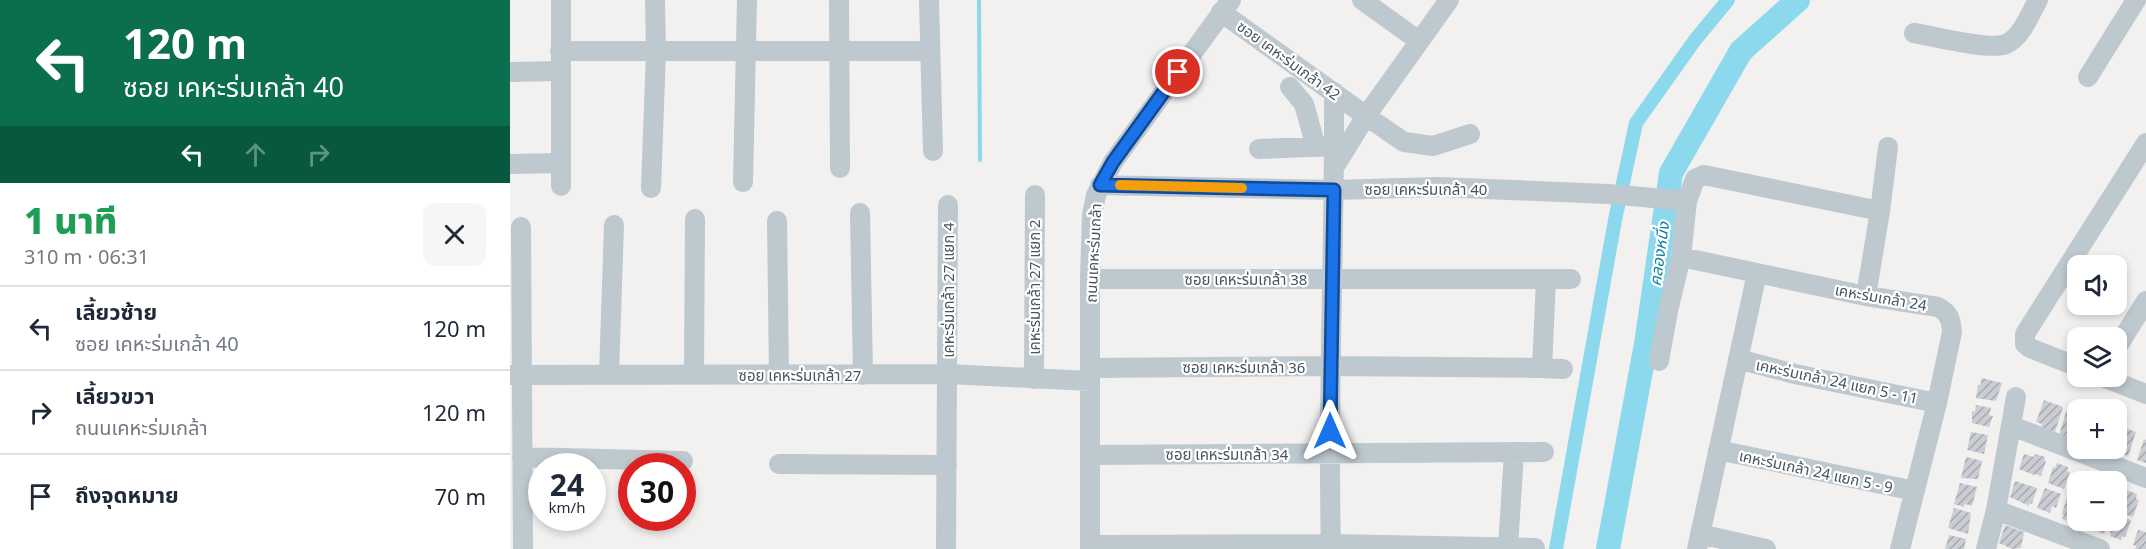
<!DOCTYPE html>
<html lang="th">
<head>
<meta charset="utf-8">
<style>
  :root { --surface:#fff; --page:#f6f6f7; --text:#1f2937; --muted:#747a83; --line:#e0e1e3 }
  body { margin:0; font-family:"Noto Sans","Noto Sans Thai",sans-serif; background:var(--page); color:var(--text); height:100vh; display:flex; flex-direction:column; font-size:22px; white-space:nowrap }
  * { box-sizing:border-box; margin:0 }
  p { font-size:20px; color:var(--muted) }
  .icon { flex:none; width:33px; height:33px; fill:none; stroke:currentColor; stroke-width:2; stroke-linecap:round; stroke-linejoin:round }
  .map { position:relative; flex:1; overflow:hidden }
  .sheet { display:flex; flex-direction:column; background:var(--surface); width:510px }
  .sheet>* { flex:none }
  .hud { background:#0b6e4f; color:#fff; overflow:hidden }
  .controls { position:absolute; left:1557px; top:255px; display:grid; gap:12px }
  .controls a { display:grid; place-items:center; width:60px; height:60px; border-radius:12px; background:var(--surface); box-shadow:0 3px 9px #0003; font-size:30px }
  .speed { position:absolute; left:18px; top:453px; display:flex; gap:12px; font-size:30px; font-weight:700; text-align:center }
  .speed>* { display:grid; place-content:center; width:78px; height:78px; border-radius:50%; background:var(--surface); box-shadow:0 3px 9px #0003; line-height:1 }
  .speed small { font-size:15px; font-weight:400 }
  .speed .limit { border:9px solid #d22; background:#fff; color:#111 }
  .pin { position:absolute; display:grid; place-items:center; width:51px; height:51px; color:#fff; margin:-26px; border:3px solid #fff; border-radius:50%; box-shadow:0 2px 6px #0007 }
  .me { position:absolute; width:66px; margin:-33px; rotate:0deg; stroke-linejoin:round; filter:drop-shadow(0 0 4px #0008) }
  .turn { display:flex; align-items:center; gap:21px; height:126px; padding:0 24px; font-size:27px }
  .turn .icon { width:78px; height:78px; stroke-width:2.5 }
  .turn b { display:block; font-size:42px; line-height:51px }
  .lanes { display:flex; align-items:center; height:57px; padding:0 24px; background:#0003; justify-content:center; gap:30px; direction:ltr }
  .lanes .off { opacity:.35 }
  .round { display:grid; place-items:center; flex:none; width:63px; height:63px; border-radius:12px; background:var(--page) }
  .headline { display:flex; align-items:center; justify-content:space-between; height:102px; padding:0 24px }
  h1 { font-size:36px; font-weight:800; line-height:45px; color:#1e9e55 }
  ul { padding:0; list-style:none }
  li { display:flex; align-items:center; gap:18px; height:84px; padding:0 24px; border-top:2px solid var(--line) }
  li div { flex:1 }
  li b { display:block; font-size:22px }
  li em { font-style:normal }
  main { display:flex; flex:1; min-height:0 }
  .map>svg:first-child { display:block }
</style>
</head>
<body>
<main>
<section class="sheet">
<div class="hud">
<div class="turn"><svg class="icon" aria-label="left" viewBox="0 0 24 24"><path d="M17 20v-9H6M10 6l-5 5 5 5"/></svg><div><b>120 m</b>ซอย เคหะร่มเกล้า 40</div></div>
<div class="lanes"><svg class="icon" aria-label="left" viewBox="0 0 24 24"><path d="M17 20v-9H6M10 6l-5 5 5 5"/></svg><svg class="icon off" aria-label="ahead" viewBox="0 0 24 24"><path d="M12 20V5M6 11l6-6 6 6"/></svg><svg class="icon off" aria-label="right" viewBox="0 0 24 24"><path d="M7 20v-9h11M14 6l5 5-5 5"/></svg></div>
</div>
<div class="headline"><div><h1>1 นาที</h1><p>310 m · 06:31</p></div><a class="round"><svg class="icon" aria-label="close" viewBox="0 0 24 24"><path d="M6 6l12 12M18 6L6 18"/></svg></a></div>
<ul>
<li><svg class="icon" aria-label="left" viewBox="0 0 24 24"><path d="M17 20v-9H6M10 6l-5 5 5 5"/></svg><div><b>เลี้ยวซ้าย</b><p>ซอย เคหะร่มเกล้า 40</p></div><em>120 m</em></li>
<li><svg class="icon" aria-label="right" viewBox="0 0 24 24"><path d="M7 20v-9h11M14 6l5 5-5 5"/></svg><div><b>เลี้ยวขวา</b><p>ถนนเคหะร่มเกล้า</p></div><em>120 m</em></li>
<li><svg class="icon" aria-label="arrive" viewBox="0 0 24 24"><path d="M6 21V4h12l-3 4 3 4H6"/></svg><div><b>ถึงจุดหมาย</b></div><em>70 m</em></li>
</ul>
</section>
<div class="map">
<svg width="1636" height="549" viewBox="0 0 1636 549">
  <defs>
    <pattern id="building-hatch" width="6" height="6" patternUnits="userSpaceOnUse" patternTransform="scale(1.5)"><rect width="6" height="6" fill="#cacdd3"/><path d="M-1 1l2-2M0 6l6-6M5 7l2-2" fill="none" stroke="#a6a9ae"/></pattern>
  </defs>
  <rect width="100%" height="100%" fill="#f3f0f0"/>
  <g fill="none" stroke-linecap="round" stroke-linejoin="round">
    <path stroke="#8cd9ee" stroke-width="4" d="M 469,0 L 470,160"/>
    <path stroke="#8cd9ee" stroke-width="14" d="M 1046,549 L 1105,220 L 1126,123 L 1185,40 L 1218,0"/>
    <path stroke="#8cd9ee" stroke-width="24" d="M 1098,549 L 1136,344 L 1161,173 L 1231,51 L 1288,0"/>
  </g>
  <path fill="url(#building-hatch)" d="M 1472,378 L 1492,383 L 1486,401 L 1466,398 L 1468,385 L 1470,386 Z
    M 1534,400 L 1553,407 L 1545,432 L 1531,427 L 1532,424 L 1526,422 Z
    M 1466,405 L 1481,408 L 1479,415 L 1483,416 L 1479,427 L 1462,423 L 1462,411 L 1465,412 Z
    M 1557,409 L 1568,413 L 1568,438 L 1563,436 L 1563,439 L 1549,435 Z
    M 1615,428 L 1626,432 L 1618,456 L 1607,452 L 1609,446 L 1606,445 L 1606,440 L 1610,430 L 1614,431 Z
    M 1461,432 L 1478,435 L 1474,454 L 1457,450 Z
    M 1634,439 L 1636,440 L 1636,463 L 1627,460 Z
    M 1514,454 L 1524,457 L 1525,454 L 1535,457 L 1534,460 L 1536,461 L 1531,476 L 1524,474 L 1524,475 L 1509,469 Z
    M 1456,457 L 1472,461 L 1468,479 L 1451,478 Z
    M 1547,463 L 1558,467 L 1557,471 L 1560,472 L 1554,489 L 1538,483 L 1543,467 L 1545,468 Z
    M 1568,472 L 1579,475 L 1577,482 L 1568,482 L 1568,495 L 1559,492 L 1564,476 L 1566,476 Z
    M 1505,481 L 1527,488 L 1522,504 L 1519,503 L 1519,506 L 1500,497 Z
    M 1450,483 L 1467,487 L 1462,506 L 1455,504 L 1454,507 L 1444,504 Z
    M 1535,488 L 1551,494 L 1546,508 L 1542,506 L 1540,513 L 1527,508 Z
    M 1616,490 L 1627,494 L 1626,499 L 1629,500 L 1623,517 L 1606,511 L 1612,495 L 1614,495 Z
    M 1557,497 L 1568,501 L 1568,520 L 1565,519 L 1563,523 L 1552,519 L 1554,515 L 1552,514 Z
    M 1444,508 L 1461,513 L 1458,534 L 1438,528 Z
    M 1606,515 L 1621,520 L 1615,537 L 1612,536 L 1611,540 L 1600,536 L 1601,532 L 1599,531 L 1603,520 L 1606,520 Z
    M 1580,520 L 1599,520 L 1594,534 L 1578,527 Z
    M 1495,525 L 1514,532 L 1511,548 L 1502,549 L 1489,543 Z
    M 1628,530 L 1636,532 L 1636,549 L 1625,549 L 1626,546 L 1623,545 Z
    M 1439,535 L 1456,539 L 1454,549 L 1435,549 Z"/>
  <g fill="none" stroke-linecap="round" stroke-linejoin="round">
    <path stroke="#bec8cf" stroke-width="20" d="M 51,0 L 51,186
      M 329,0 L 330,168
      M 419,0 L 423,151
      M 852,0 L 909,41
      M 711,12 L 856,116 L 894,142 L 923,146 L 960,134
      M 1404,33 C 1423,36 1480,51 1496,44 C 1511,38 1520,14 1528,0
      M 50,51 L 419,51
      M 0,72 L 50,71
      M 1578,77 L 1626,0
      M 780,87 L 794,104 L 806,147
      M 749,149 L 824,146
      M 0,164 L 51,163
      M 825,166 L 856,116 L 939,0
      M 233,182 L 237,0
      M 590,185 L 824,190 L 928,187 L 1098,194 L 1177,201
      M 141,188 L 146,52 L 145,0
      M 1370,211 L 1378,147
      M 350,213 L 353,375
      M 267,221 L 269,375
      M 11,227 L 13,549
      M 1171,257 L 1356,296 L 1428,307 C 1439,313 1441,319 1442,332 L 1427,403 L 1390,549
      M 580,279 L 1061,279
      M 1036,280 L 1032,368 L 1053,369
      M 1606,349 L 1636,301
      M 1228,359 L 1285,374 L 1427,403
      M 1149,361 L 1158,311 L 1171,257 L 1177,201 L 1185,179 L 1194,175 L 1370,211 L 1356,296
      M 1568,367 L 1520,348 L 1515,344 L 1515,334 L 1636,143
      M 580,368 L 820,366 L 1032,368
      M 0,375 L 438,374 L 580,381
      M 99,375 L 104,225
      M 184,375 L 185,219
      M 1590,376 L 1636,394
      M 524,379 L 525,195
      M 1502,426 L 1636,478
      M 1208,450 L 1405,491
      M 580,455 L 1034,452
      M 12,457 L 173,461
      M 269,464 L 437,465
      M 1486,510 L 1590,549
      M 1190,534 L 1256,549
      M 580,545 L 821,544 L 1025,548
      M 998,547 L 1004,453
      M 436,549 L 438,205
      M 580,549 L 580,279 L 582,215 L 586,195 L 603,162 L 721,0
      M 821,549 C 817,397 825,244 824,92
      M 1187,549 L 1247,273
      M 1476,549 L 1486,510 L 1506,397"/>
  </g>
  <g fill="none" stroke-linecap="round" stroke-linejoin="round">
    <g stroke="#114b97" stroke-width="15">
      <path id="route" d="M 668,72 L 603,162 L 590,185 L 824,190 L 820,431"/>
    </g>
    <use href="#route" stroke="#1a73e8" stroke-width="10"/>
    <path stroke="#f59e0b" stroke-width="10" d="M 610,185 L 732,188"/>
  </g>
  <g text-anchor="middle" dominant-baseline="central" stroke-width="4.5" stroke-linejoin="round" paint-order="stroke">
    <g font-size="15" fill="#48545e" stroke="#fff">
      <text transform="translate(779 60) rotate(36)">ซอย เคหะร่มเกล้า 42</text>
      <text x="916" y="189">ซอย เคหะร่มเกล้า 40</text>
      <text transform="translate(583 253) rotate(-87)">ถนนเคหะร่มเกล้า</text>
      <text x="736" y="279">ซอย เคหะร่มเกล้า 38</text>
      <text transform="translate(524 287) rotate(-90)">เคหะร่มเกล้า 27 แยก 2</text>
      <text transform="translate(438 290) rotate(-90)">เคหะร่มเกล้า 27 แยก 4</text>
      <text transform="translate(1371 297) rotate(10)">เคหะร่มเกล้า 24</text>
      <text x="734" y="367">ซอย เคหะร่มเกล้า 36</text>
      <text x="290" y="375">ซอย เคหะร่มเกล้า 27</text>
      <text transform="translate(1327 381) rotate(12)">เคหะร่มเกล้า 24 แยก 5 - 11</text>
      <text x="717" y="454">ซอย เคหะร่มเกล้า 34</text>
      <text transform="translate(1306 471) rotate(12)">เคหะร่มเกล้า 24 แยก 5 - 9</text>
    </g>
    <g font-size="16" font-style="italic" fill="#0b819f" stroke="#fff">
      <text transform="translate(1149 254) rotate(-82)">คลองหนึ่ง</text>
    </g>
  </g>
</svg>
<div class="controls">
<a><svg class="icon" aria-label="sound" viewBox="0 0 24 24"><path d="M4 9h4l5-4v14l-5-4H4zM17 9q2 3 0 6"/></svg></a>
<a><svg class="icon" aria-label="layers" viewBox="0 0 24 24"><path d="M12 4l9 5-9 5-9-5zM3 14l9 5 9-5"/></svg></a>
<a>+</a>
<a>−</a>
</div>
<div class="speed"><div>24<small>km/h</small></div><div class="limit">30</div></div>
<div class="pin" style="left:668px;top:72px;background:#d93025"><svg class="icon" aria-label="arrive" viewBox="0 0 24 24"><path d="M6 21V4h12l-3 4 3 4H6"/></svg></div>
<svg class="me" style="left:820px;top:431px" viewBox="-20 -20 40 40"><path d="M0-17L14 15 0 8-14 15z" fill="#1a73e8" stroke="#fff" stroke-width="4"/></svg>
</div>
</main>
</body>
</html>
